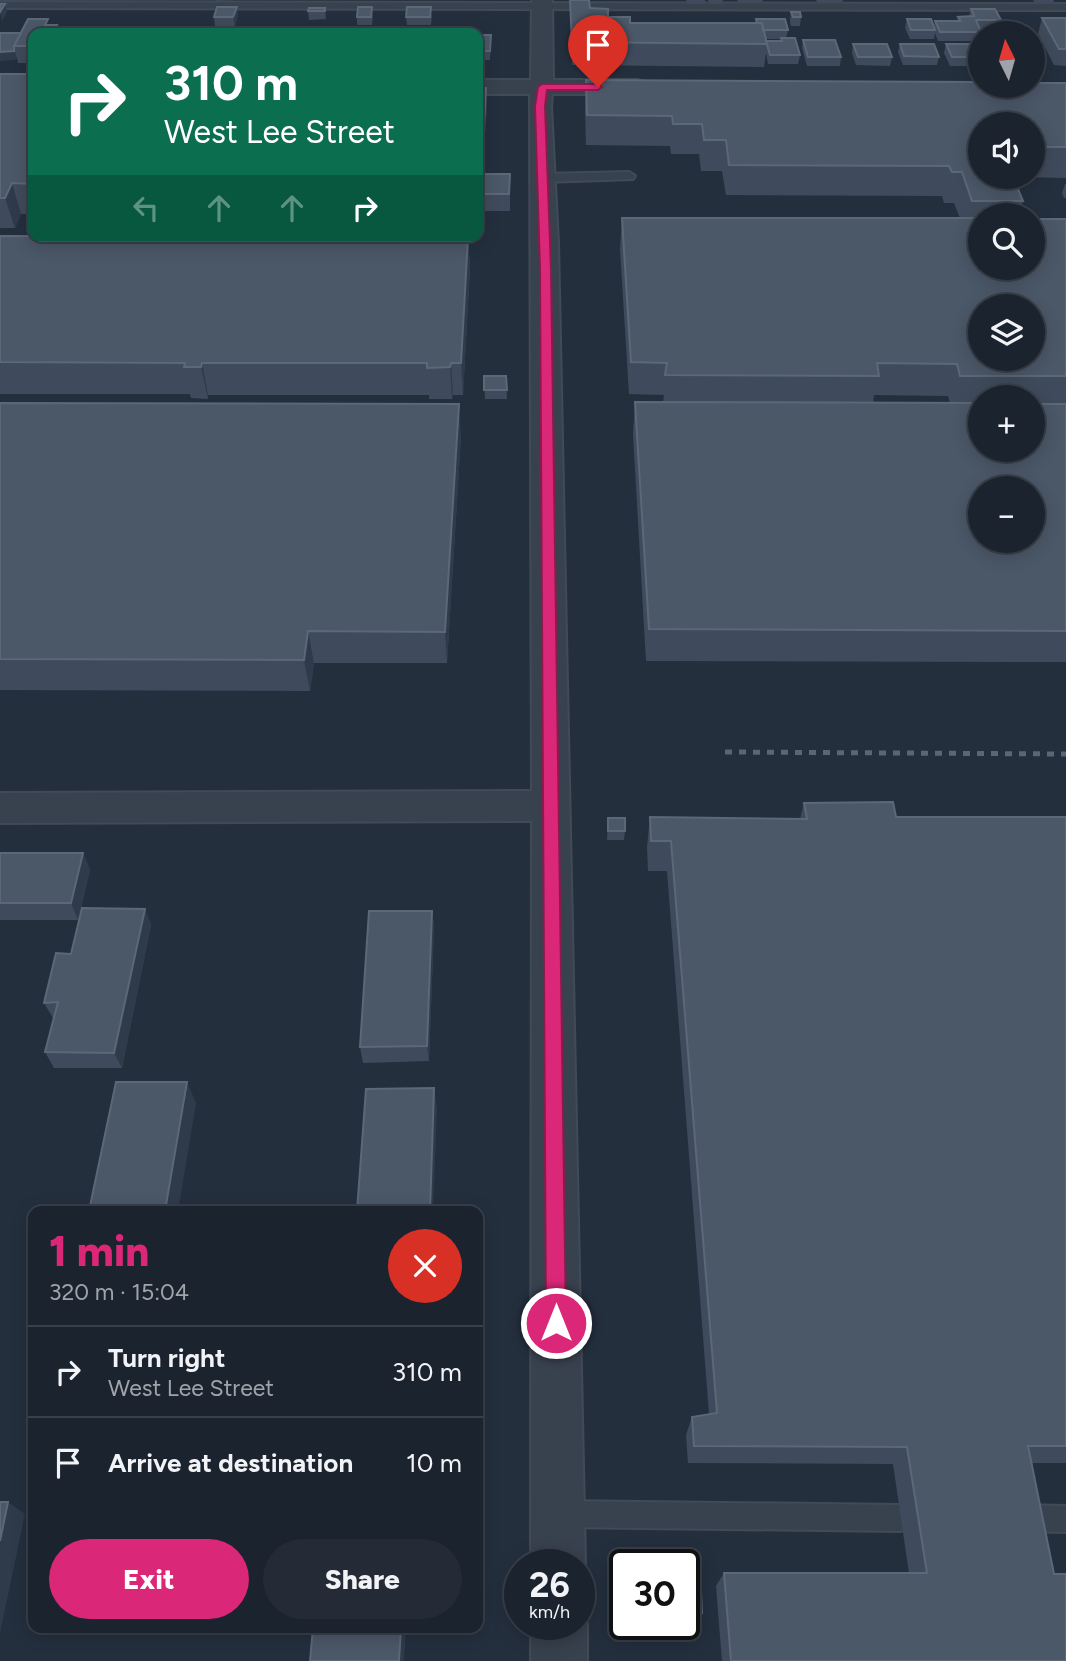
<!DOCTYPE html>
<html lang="en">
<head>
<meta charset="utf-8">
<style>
  :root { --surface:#1b232e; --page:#242b36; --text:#f1f3f6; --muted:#a0a4aa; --line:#39404a; --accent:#db2777 }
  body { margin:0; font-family:Figtree,sans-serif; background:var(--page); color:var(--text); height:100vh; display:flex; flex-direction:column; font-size:26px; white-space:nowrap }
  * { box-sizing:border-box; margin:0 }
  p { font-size:23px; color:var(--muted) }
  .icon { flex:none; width:38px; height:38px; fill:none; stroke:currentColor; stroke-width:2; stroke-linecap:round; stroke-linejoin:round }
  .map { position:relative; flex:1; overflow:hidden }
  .sheet { position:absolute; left:28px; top:1206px; width:455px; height:427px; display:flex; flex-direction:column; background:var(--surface); border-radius:14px; box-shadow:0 4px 18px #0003,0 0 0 2px var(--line) }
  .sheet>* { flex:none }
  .hud { position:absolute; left:28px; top:28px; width:455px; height:214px; border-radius:14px; box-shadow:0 4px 18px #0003,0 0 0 2px var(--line); background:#0b6e4f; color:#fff; overflow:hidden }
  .needle { width:46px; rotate:355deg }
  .tools { position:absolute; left:968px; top:21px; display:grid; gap:14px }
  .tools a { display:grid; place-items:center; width:77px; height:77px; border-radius:50%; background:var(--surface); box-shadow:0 4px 18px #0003,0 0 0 2px var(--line); font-size:35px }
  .speed { position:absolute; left:504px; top:1549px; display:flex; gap:14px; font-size:35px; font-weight:700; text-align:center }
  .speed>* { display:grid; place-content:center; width:91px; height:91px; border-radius:50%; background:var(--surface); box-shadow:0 4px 18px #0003,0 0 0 2px var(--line); line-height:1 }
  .speed small { font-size:18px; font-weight:400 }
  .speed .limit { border:4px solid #111; border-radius:10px; background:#fff; color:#111 }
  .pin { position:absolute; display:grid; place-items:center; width:60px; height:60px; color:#fff; margin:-72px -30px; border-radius:50% 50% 50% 0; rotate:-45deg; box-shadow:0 0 7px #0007 }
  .pin .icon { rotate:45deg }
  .me { position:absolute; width:77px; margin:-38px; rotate:0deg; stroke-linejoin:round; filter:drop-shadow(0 0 5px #0008) }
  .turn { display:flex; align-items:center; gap:24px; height:147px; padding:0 21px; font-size:32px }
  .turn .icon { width:91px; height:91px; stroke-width:2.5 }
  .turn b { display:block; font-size:49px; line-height:60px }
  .lanes { display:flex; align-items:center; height:66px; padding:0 21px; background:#0003; justify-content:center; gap:35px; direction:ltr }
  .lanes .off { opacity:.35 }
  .round { display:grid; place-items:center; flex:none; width:74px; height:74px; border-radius:37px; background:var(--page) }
  .head { display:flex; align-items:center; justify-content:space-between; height:119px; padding:0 21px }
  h1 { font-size:42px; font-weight:800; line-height:52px; color:var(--accent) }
  .action { display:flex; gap:14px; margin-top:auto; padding:14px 21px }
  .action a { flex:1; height:80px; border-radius:42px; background:var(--accent); color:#fff; font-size:28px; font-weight:800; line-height:80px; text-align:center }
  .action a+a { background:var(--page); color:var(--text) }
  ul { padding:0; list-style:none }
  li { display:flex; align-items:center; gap:21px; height:91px; padding:0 21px; border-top:2px solid var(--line) }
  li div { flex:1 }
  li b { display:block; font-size:26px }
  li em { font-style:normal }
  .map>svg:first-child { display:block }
</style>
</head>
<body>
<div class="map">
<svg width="1066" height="1661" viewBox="0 0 1066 1661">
  <rect width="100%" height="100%" fill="#242f3e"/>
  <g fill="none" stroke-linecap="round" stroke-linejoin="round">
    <g stroke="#414a57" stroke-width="4">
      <path id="lane" d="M 0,2 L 1066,4 L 1066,10 L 0,8 Z
        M 629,172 L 635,176 L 633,179 L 543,182 L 537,178 L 543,174 Z
        M 559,1501 L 901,1505 L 910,1509 L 914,1518 L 910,1527 L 901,1531 L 559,1527 L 550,1523 L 546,1514 L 550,1505 Z
        M 1021,1505 L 1066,1506 L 1066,1532 L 1021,1531 L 1012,1527 L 1008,1518 L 1012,1509 Z"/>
    </g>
    <g stroke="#414a57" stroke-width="4">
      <path id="street" d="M 532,0 L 552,0 L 553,80 L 637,80 L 645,82 L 648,87 L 645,92 L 637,94 L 552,94 L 551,106 L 558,243 L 585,1564 L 579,1579 L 579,1564 L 531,1564 L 532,821 L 0,823 L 0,793 L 532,791 L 530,94 L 478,94 L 478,80 L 531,80 Z
        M 579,1605 L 587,1624 L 587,1661 L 531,1661 L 531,1624 L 579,1624 Z"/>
    </g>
    <use href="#lane" fill="#38414e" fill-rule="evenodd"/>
    <use href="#street" fill="#38414e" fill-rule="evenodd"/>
    <path stroke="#5a6575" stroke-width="5" stroke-dasharray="7 7" stroke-linecap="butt" d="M 725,752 L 1066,754"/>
  </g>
  <path fill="#3f4b5c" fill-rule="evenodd" d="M 0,0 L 17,0 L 17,1 L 0,1 Z
    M 216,0 L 237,0 L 216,1 Z
    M 570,0 L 608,17 L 630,23 L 755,23 L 756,19 L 788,30 L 786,38 L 800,55 L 798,64 L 768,64 L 766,53 L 764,67 L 572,65 L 570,22 ZM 766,39 L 781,39 L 781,41 L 766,41 Z
    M 686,0 L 705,0 L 705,4 L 687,4 Z
    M 708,0 L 723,0 L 722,4 L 709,4 Z
    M 737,0 L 763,0 L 762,2 L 738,2 Z
    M 816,0 L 843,0 L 842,2 L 817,2 Z
    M 1033,0 L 1054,0 L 1053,3 L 1035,3 Z
    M 325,8 L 326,19 L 309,20 L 308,11 Z
    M 971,9 L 1001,20 L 999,28 L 980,29 L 981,32 L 980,33 L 979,41 L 938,41 L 935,33 L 934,39 L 910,39 L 905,28 L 907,19 L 934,26 L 935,21 L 957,21 L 958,17 L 969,16 Z
    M 791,12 L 801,17 L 800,26 L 791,26 L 790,21 Z
    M 238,15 L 235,26 L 215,26 L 214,17 Z
    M 373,15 L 372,25 L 357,25 L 357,17 Z
    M 432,15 L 431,25 L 407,25 L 406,17 Z
    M 1042,18 L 1066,18 L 1066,66 L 1054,65 L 1038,34 Z
    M 0,33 L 33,33 L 33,63 L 18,63 L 17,58 L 16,59 L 0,61 Z
    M 478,35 L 491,43 L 490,60 L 478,60 Z
    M 803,40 L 841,57 L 840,66 L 807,66 L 802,48 Z
    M 853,44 L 892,57 L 890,66 L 856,65 L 852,53 Z
    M 900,44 L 939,57 L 937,65 L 903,65 L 898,52 Z
    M 946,44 L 980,44 L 980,66 L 950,66 L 944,53 Z
    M 0,74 L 33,74 L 33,214 L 21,214 L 15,228 L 0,228 Z
    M 586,80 L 1066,83 L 1066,178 L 1013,177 L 1023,201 L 1019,215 L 980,215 L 980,268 L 1066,219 L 1066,662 L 646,661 L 633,434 L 635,402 L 663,403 L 664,395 L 629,394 L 620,249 L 622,218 L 960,218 L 954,203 L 944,203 L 942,196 L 726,195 L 722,171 L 701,171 L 699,154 L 671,154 L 670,146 L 586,145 L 585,110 ZM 980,124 L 1032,124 L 1032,177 L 980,177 ZM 874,395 L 948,396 L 950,403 L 873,403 ZM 980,397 L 1032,397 L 1032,450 L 980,450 Z
    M 478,88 L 486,88 L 487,105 L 483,164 L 478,164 Z
    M 478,174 L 510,174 L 510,211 L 478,211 Z
    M 1065,184 L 1066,184 L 1066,198 L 1064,198 L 1062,193 Z
    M 0,236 L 468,237 L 470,268 L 463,395 L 453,395 L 452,399 L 429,399 L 429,395 L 208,395 L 208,399 L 191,398 L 190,394 L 0,394 Z
    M 484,376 L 506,376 L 507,399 L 485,399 Z
    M 0,403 L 461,436 L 447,663 L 314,663 L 310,691 L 0,690 Z
    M 804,803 L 896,817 L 1066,817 L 1066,1463 L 1031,1463 L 1066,1661 L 722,1661 L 716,1586 L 724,1573 L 909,1573 L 893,1464 L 688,1463 L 686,1435 L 692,1417 L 709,1414 L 667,871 L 648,871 L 647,847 L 650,817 L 800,819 Z
    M 608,818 L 625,831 L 624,840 L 607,840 Z
    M 0,853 L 83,853 L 90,870 L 78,920 L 0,920 Z
    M 145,909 L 151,925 L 122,1068 L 54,1068 L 45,1052 L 54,1018 L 53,1018 L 44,1003 Z
    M 432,911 L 434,927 L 429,1061 L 363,1063 L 360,1047 Z
    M 684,1569 L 702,1613 L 700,1616 L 684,1616 Z"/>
  <path fill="#2f3b4b" d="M 5,4 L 7,12 L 2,21 L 0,12 Z
    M 237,7 L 238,15 L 235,26 L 233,17 Z
    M 57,25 L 59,33 L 53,33 Z
    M 14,49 L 17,58 L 16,59 L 0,61 L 0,52 Z
    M 486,88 L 487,105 L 483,164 L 483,147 Z
    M 12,183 L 21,214 L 15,228 L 5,198 Z
    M 468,237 L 470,268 L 463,395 L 461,363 Z
    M 202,363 L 208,395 L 208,399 L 201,367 Z
    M 451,363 L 453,395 L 452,399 L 450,367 Z
    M 459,404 L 461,436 L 447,663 L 445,632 Z
    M 308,631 L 314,663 L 310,691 L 304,660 Z
    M 83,853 L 90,870 L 78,920 L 71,903 Z
    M 145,909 L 151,925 L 122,1068 L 114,1053 Z
    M 432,911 L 434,927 L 429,1061 L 427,1046 Z
    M 187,1082 L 196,1103 L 178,1211 L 165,1211 Z
    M 434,1088 L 437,1109 L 433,1211 L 430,1211 Z
    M 8,1502 L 25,1514 L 0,1633 L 0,1541 Z
    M 401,1628 L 406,1628 L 404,1661 L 399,1661 Z"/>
  <path fill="#4b5868" stroke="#5c6777" stroke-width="2" fill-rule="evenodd" d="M 570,0 L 589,0 L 590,8 L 608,9 L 608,17 L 630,17 L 630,23 L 762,23 L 767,44 L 572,42 Z
    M 0,4 L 5,4 L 0,12 Z
    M 217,7 L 237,7 L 233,17 L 214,17 Z
    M 358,7 L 372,7 L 371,17 L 357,17 Z
    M 407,7 L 431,7 L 430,17 L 406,17 Z
    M 309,8 L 325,8 L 325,11 L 308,11 Z
    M 971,9 L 995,9 L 1001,20 L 976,20 L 981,32 L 940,32 L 935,21 L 961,21 L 958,17 L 974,16 Z
    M 791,12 L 800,12 L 801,17 L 793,17 Z
    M 1042,18 L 1066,18 L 1066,49 L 1059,49 Z
    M 28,19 L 48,19 L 45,25 L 57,25 L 53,33 L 33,33 L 33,46 L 14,46 Z
    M 756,19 L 785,19 L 788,30 L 763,30 L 762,23 L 757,23 Z
    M 907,19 L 931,19 L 935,30 L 911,30 Z
    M 0,33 L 21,33 L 14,46 L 14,51 L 0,52 Z
    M 478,35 L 491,35 L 490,51 L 478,51 Z
    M 781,38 L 795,38 L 800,55 L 770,55 L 766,41 L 782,41 Z
    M 803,40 L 835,40 L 841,57 L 808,57 Z
    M 853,44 L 887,44 L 892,57 L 858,57 Z
    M 900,44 L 934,44 L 939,57 L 904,56 Z
    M 946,44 L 980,44 L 980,57 L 952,57 Z
    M 0,74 L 33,74 L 33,184 L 12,183 L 5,198 L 0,198 Z
    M 586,80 L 980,82 L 980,86 L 1032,86 L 1032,83 L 1066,83 L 1066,147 L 1032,147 L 1032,124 L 980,124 L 980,177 L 1013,177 L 1023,201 L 972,201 L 962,172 L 952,172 L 949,166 L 729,165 L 726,140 L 704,140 L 702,124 L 673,124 L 672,116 L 587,115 Z
    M 478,88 L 486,88 L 483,147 L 478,147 Z
    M 478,174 L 510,174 L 509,194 L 478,194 Z
    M 622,218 L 980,218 L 980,268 L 1032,268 L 1032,219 L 1066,219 L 1066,376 L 960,376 L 957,364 L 877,363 L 879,376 L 665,375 L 667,363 L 631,362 ZM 980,306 L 1032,306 L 1032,359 L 980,359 Z
    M 0,236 L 468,237 L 461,363 L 451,363 L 450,367 L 427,368 L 427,363 L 202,363 L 201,367 L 184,367 L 185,363 L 0,362 Z
    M 484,376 L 506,376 L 507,390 L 484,390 Z
    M 635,402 L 980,403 L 980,450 L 1032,450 L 1032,404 L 1066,404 L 1066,631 L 649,629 ZM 980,488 L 1032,488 L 1032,541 L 980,541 Z
    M 0,403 L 459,404 L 445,632 L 308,631 L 304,660 L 0,659 Z
    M 893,802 L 896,817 L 1066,817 L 1066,1446 L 1028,1446 L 1054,1574 L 1066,1574 L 1066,1661 L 731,1661 L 724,1573 L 927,1573 L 907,1447 L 694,1446 L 692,1417 L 717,1413 L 671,841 L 651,841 L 650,817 L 807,819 L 804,803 Z
    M 608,818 L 625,818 L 625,831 L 608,831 Z
    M 0,853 L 83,853 L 71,903 L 0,903 Z
    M 82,908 L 145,909 L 114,1053 L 45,1052 L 58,1002 L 44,1003 L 56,953 L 71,954 Z
    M 369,911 L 432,911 L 427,1046 L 360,1047 Z
    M 116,1082 L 187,1082 L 165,1211 L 89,1211 Z
    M 434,1088 L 430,1211 L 357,1211 L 366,1089 Z
    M 0,1502 L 8,1502 L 0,1541 Z
    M 684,1569 L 700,1569 L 702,1613 L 684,1612 Z
    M 313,1628 L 401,1628 L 399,1661 L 310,1661 Z"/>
  <path fill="#db2777" stroke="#8e194d" stroke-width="2" d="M 542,84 L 598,84 L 602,87 L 598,90 L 547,90 L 545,106 L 551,269 L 566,1323 L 563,1331 L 556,1334 L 549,1331 L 546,1323 L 540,269 L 535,106 L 538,87 Z"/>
</svg>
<div class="tools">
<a><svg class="needle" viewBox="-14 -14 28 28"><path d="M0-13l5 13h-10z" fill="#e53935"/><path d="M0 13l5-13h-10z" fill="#a0a4aa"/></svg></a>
<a><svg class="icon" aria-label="sound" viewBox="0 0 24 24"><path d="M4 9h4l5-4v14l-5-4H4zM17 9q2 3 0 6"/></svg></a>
<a><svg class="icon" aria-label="search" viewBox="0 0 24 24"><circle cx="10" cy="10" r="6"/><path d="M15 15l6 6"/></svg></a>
<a><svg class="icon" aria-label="layers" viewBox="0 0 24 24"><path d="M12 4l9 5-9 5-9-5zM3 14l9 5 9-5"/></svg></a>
<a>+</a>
<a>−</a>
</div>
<div class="speed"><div>26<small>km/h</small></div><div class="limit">30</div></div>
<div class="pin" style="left:598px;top:87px;background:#d93025"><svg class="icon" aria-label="arrive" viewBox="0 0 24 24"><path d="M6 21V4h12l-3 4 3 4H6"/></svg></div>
<svg class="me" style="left:556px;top:1323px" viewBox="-20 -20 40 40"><circle r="17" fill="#db2777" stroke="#fff" stroke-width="3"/><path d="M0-11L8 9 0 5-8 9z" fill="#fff"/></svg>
<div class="hud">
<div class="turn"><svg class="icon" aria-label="right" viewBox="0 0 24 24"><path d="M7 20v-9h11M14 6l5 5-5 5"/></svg><div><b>310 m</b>West Lee Street</div></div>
<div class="lanes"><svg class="icon off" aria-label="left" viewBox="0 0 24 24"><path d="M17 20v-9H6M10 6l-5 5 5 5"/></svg><svg class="icon off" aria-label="ahead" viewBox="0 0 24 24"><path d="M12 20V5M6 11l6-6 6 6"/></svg><svg class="icon off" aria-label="ahead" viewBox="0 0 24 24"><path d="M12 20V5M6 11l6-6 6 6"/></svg><svg class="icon" aria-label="right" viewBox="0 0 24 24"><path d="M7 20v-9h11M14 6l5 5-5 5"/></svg></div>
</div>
<section class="sheet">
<div class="head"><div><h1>1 min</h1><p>320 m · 15:04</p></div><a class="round" style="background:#d93025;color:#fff"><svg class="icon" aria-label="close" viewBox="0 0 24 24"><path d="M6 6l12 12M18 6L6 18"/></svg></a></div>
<ul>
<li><svg class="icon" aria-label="right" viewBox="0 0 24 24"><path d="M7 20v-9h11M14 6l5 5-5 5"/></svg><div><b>Turn right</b><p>West Lee Street</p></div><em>310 m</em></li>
<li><svg class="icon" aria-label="arrive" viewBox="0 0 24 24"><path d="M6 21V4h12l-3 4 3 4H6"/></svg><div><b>Arrive at destination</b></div><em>10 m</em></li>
</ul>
<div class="action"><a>Exit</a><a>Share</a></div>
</section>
</div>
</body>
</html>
